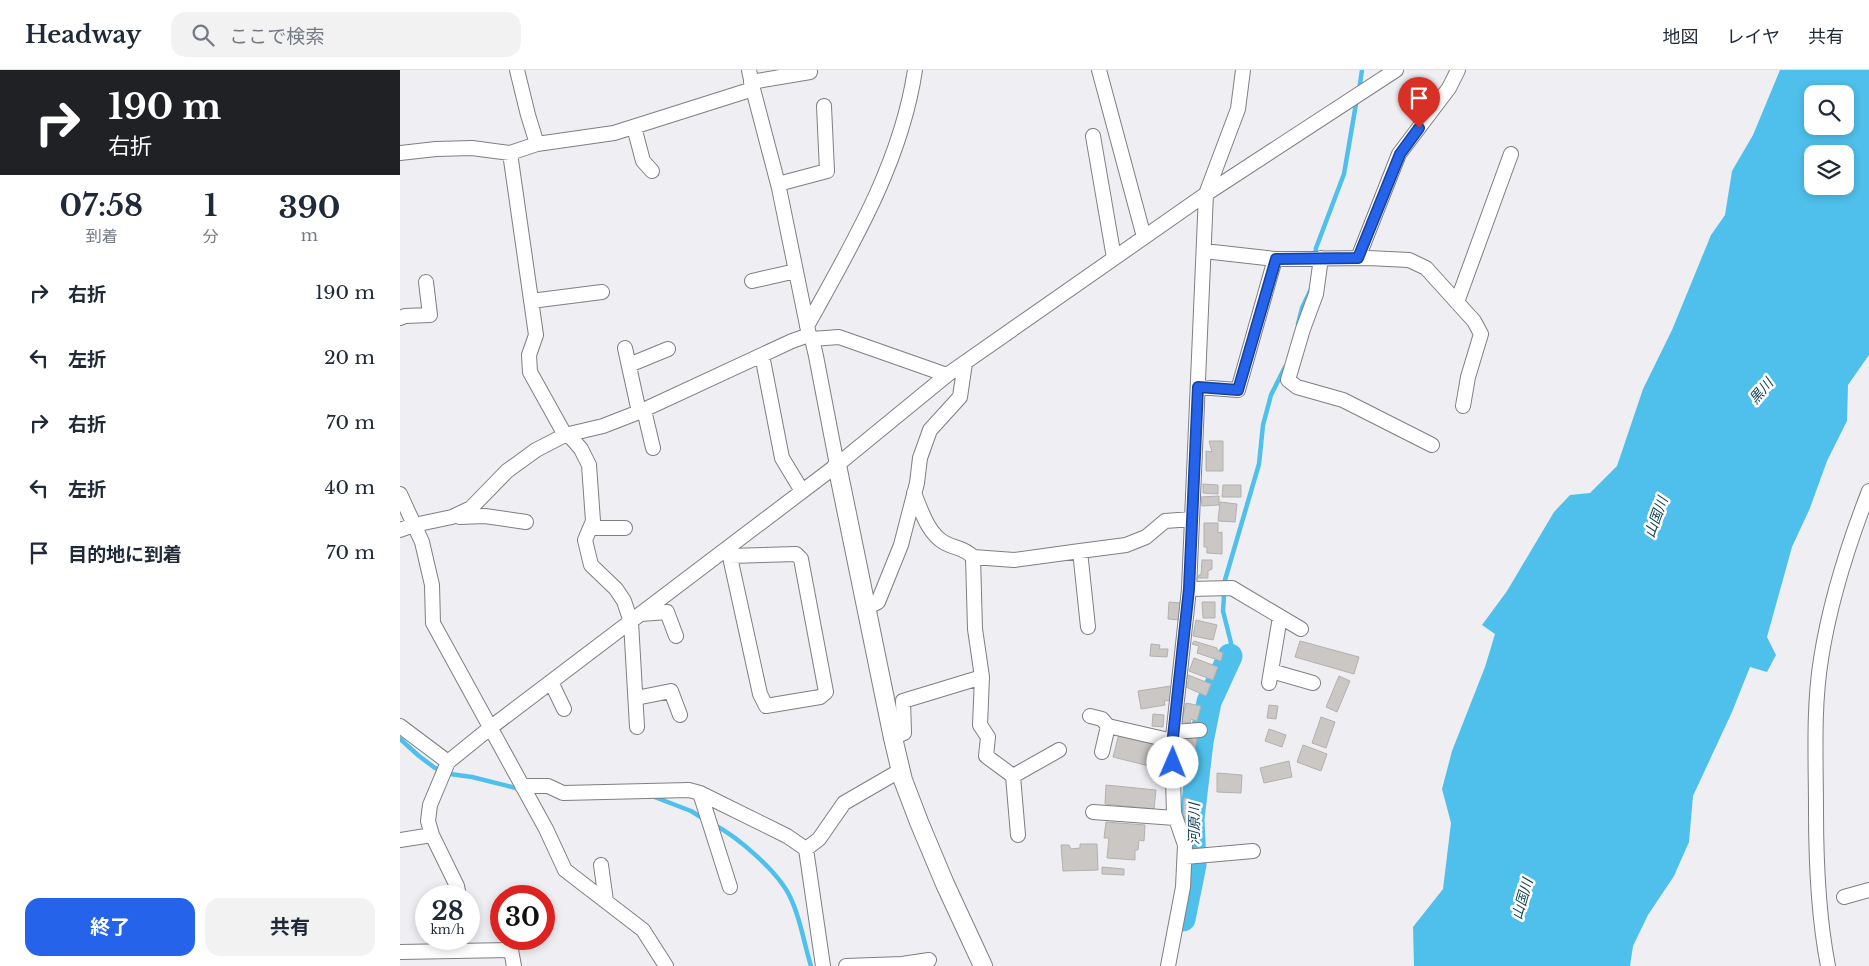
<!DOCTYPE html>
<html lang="ja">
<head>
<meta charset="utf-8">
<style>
  :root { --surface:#fff; --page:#f2f2f3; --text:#1f2937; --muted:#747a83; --line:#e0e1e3; --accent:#2563eb }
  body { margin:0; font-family:"Libre Baskerville","Noto Sans JP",serif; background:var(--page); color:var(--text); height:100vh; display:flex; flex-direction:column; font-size:19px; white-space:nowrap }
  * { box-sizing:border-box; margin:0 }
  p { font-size:16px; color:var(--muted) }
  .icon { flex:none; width:28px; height:28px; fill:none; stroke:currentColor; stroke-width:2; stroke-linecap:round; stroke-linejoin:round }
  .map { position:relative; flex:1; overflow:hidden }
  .drawer { display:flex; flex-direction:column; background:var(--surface); width:400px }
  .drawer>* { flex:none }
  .banner { background:#202124; color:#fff; overflow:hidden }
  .tools { position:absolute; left:1404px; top:15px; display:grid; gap:10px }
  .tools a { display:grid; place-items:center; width:50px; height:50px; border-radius:10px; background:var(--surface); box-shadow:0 2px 8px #0003; font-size:25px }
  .speed { position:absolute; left:15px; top:815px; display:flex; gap:10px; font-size:25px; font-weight:700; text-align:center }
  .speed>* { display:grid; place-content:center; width:65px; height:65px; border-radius:50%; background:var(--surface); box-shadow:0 2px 8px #0003; line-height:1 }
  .speed small { font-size:12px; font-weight:400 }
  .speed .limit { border:8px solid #d22; background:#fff; color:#111 }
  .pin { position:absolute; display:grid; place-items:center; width:42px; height:42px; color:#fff; margin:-51px -21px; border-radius:50% 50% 50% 0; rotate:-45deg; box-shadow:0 0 5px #0007 }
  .pin .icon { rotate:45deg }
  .me { position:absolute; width:55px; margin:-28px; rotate:1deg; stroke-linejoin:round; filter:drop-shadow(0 0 4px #0008) }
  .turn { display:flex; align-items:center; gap:18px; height:105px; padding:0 25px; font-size:22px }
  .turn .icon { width:65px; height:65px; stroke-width:2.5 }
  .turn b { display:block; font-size:35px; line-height:42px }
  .eta { display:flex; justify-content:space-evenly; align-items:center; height:85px; text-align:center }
  .eta b { font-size:30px; font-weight:700; line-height:35px }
  .button { display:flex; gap:10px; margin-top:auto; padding:10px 25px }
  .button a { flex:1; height:58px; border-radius:15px; background:var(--accent); color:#fff; font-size:20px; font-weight:700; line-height:58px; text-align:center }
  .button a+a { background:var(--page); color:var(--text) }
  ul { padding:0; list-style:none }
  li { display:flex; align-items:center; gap:15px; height:65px; padding:0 25px }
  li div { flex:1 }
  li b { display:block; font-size:19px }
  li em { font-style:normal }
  header { display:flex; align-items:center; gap:30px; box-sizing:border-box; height:70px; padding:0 25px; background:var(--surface); border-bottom:1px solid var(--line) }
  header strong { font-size:24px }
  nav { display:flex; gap:28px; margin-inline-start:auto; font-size:18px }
  .search { width:350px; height:45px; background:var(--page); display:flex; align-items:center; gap:12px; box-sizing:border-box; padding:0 18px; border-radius:15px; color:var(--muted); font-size:19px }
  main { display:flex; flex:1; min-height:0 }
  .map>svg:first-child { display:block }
</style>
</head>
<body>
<header>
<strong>Headway</strong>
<div class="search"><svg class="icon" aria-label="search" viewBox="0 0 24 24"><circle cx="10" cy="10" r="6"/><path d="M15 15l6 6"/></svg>ここで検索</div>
<nav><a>地図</a><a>レイヤ</a><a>共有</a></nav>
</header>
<main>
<section class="drawer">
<div class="banner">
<div class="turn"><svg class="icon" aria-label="right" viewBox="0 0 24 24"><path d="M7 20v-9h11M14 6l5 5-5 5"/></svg><div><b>190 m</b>右折</div></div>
</div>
<div class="eta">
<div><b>07:58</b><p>到着</p></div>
<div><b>1</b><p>分</p></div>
<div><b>390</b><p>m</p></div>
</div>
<ul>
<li><svg class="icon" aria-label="right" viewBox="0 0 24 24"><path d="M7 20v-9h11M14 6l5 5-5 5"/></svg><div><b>右折</b></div><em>190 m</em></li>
<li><svg class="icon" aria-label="left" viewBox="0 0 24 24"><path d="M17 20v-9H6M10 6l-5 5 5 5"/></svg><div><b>左折</b></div><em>20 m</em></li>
<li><svg class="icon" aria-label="right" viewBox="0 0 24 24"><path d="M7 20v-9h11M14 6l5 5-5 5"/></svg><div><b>右折</b></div><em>70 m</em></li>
<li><svg class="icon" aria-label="left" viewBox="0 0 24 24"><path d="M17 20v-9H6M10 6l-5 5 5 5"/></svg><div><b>左折</b></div><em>40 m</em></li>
<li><svg class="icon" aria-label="arrive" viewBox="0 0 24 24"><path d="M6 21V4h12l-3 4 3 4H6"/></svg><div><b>目的地に到着</b></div><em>70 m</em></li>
</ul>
<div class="button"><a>終了</a><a>共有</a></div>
</section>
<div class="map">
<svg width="1469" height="896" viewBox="0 0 1469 896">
  <rect width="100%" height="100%" fill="#efeff3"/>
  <path fill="#4fc0eb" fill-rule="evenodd" d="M 1380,0 L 1469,0 L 1469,285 L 1448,315 L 1447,351 L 1427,391 L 1410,438 L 1392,477 L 1367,567 L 1376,585 L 1367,602 L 1350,597 L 1332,642 L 1293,726 L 1289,772 L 1274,806 L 1248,845 L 1233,876 L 1230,896 L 1014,896 L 1013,857 L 1043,819 L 1051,753 L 1042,719 L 1052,681 L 1085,597 L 1095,564 L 1082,555 L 1107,521 L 1154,442 L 1170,425 L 1190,423 L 1217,396 L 1243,319 L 1272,260 L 1311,165 L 1325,145 L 1332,101 L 1353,65 ZM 1412,24 L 1445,24 L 1445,56 L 1412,56 ZM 1412,84 L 1445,84 L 1445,116 L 1412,116 Z"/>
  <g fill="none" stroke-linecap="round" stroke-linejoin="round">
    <path stroke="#4fc0eb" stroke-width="4.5" d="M 959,21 L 962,0
      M 915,187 L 916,178 L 944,104 L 957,28
      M 898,254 L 902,238 L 911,219
      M 830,586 L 831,573 L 823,541 L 825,510 L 859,394 L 863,355 L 871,325 L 885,297
      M 0,669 L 19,686 L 35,698 L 50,704 L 72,707 L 120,719
      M 252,726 L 291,741 L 304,749
      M 313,754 C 338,767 380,803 391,829 C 401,850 404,874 411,896"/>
    <path stroke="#4fc0eb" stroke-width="25" d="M 783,849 L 794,795 L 792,749 L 801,672 L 809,632 L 830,586"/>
  </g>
  <path fill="#cac7c4" stroke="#b3b0ad" d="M 809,371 L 823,371 L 823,401 L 806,401 L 806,381 L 812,382 Z
    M 803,414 L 818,415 L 818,424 L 803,423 Z
    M 823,415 L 841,415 L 841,427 L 822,427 Z
    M 819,426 L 819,435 L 802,436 L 801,427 Z
    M 820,432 L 837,434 L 835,452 L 818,451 Z
    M 804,453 L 818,453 L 818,463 L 822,462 L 822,484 L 807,483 L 807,477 L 804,477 Z
    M 802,490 L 812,490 L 812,499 L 808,501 L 808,508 L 798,508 L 799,505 L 801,505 Z
    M 769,532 L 781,533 L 780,550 L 768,549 Z
    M 802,532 L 815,532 L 815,548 L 803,548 Z
    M 796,550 L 817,555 L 813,570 L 793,566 Z
    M 794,571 L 817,578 L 817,580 L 823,583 L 821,591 L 797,583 L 799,576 L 792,574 Z
    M 900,571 L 959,587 L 954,604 L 895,587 Z
    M 751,574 L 760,575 L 759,579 L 768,579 L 767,587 L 750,586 Z
    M 794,588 L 818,597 L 813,610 L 789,601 Z
    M 788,605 L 811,614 L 806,626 L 786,617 L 789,609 L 786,608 Z
    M 939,606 L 950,611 L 937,642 L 926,637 Z
    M 771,616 L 773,630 L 764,631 L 765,635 L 741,639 L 738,621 Z
    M 786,633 L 801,636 L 797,651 L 791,649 L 790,653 L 783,652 L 781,654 Z
    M 869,635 L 878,636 L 876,649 L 867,648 Z
    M 753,644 L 764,645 L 763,657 L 752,656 Z
    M 921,647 L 935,652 L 926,678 L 912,673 Z
    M 869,659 L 886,665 L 882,677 L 865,671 Z
    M 719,664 L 759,674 L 753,697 L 713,687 Z
    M 788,667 L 797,668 L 793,692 L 784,691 L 784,687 L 782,687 L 784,672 L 787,672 Z
    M 903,675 L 927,684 L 921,701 L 897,692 Z
    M 889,691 L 892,707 L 864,713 L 860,698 Z
    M 817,703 L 842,705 L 841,723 L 817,722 Z
    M 706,715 L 756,720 L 754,739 L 705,734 Z
    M 784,728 L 789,728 L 788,747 L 783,747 Z
    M 706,752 L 745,755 L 744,771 L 739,770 L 738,780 L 735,780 L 735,790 L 707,788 L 709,768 L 704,768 Z
    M 680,774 L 697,774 L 698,800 L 663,801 L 661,775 L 669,775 L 671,779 L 680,778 Z
    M 702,797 L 724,799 L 724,805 L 702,804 Z"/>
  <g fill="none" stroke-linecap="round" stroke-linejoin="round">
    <g stroke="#7e7f82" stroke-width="16">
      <path id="minor" d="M 117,0 L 128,45 L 137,74
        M 349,0 L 353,19 L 379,118 L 409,265 L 412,269 L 416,286 L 437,395
        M 699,0 L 744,167
        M 351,12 L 410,2
        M 234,57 L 243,91 L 252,101
        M 693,66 L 714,188
        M 0,83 L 36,79 L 72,78 L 110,83
        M 378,114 L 427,101 L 424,36
        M 804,181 L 875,189 L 968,188 L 1009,190 L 1026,198 L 1074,251 L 1081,264 L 1068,307 L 1063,336
        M 921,188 L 916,224 L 903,259 L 888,310 L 897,317 L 943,330 L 1032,375
        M 958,188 L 999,84 L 1049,18 L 1058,0
        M 352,211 L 396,201
        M 131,231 L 202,222
        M 1057,232 L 1111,84
        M 0,248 L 5,246 L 30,245 L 26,212
        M 407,256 C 452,175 501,93 515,0
        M 412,269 L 439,267 L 547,305
        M 225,278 L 239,342
        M 362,285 L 382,388 L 402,421
        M 229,295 L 268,279
        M 798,317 L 838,320 L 875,189
        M 244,340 L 253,378
        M 168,364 L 181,379 L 189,395 L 193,451 L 185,470 L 191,495 L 216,519 L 224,531 L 231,552 L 237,657
        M 165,365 L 130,302 L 129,285 L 136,265 L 110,83 L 137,74 L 214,63 L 353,19
        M 514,423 C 521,440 528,464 545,473 C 556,479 563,477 573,487
        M 0,424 L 22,472 L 32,515 L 33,553 L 146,759 L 165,800 L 243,860 L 266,896
        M 60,447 L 85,446 L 126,452
        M 190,458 L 225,458
        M 0,460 L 14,455 L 52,447 L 71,438 L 107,401 L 136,380 L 165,365 L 203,356 L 239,342 L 392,271 L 409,265
        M 328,478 L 360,624 L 366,636 L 420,627 L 426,622 L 401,489 L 396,484 L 330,486
        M 789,519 L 832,518 L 901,559
        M 466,538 L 478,532 L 501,475 L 517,413 L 520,388 L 530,360 L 560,327 L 565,293
        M 241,544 L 267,542 L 276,566
        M 688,557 L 680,481 L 726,475 L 746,467 L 765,451 L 792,449
        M 871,601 L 913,613
        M 582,607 L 580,655 L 588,667 L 586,686 L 613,706 L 618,765
        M 151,612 L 164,639
        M 869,613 L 880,547
        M 236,628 L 271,621 L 280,645
        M 690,646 L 702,649 L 708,656 L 773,671
        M 0,656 L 48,692
        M 774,662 L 800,660
        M 493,668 L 504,663 L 503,631 L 582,607 L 575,559 L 573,487 L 614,490 L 680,481
        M 702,682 L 708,656
        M 613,706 L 659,680
        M 122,716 L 148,716 L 163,723 L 289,720 L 300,723 L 387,766 L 406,779 L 423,896
        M 300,723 L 330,817
        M 693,742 L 775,748
        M 0,770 L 32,765
        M 406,779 L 419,769 L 444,733 L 501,700
        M 785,787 L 853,781
        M 201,795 L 206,831
        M 59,826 L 57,816 L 32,765 L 28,751 L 30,735 L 48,692 L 90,658 L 437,395 L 547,305 L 806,124 L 996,0
        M 1444,827 L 1469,820
        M 0,882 L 111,880 L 114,896
        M 446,896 L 502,894 L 529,890
        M 768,896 L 783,817 L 785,775 L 774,743 L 772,676 L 789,519 L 806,124 L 838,39 L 843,0
        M 1428,896 C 1418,845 1416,792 1416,741 C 1416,691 1413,638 1421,589 C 1430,531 1448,475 1469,421"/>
    </g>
    <g stroke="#7e7f82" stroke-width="20">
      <path id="tertiary" d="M 437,395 L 493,668 L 503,710 L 519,752 L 545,814 L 583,896"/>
    </g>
    <use href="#minor" stroke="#fff" stroke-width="14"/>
    <use href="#tertiary" stroke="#fff" stroke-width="18"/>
  </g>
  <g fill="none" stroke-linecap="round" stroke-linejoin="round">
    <g stroke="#184099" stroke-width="12">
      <path id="route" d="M 773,693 L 772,676 L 789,519 L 798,317 L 838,320 L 876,189 L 958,188 L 1000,84 L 1019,58"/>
    </g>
    <use href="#route" stroke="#2563eb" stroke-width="9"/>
  </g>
  <g text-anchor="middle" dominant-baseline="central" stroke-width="5" stroke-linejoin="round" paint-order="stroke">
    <g font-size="14" font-style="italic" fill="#0b3e50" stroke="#fff">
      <text transform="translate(1361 321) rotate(-50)">黒川</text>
      <text transform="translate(1256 447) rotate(-70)">山国川</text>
      <text transform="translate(794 754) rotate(-89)">河原川</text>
      <text transform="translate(1122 829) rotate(-74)">山国川</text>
    </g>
  </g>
</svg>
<div class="tools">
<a><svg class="icon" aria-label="search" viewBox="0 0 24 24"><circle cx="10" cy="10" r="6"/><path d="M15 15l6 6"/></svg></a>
<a><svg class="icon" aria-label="layers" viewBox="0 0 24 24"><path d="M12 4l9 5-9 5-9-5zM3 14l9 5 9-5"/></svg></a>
</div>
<div class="speed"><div>28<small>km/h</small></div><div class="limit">30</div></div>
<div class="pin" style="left:1019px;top:58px;background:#d93025"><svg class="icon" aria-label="arrive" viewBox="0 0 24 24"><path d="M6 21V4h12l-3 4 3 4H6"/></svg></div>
<svg class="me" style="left:773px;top:693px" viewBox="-20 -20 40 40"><circle r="19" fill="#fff"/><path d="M0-13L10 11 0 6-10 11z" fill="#2563eb"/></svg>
</div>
</main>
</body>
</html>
